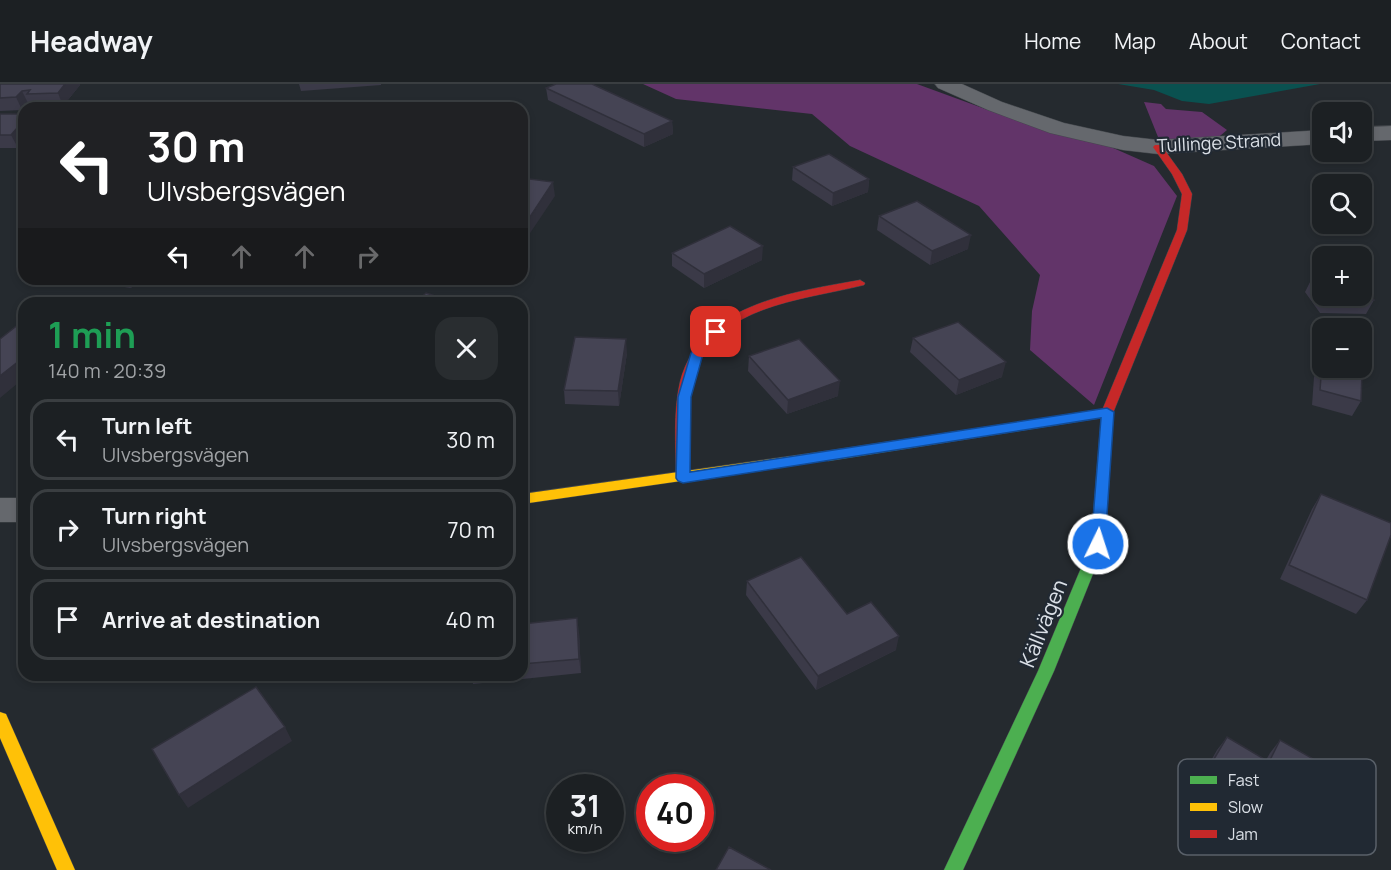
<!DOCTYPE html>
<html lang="en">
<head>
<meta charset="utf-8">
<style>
  :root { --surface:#1c2023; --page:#292d30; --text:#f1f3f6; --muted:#a0a3a6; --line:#3a3e41 }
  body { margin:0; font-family:Manrope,sans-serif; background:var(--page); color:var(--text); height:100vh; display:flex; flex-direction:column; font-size:22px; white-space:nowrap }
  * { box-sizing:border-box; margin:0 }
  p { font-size:20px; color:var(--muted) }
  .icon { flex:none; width:33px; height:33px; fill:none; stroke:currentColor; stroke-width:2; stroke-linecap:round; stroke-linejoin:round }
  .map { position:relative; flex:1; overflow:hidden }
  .side { position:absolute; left:18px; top:213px; width:510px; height:384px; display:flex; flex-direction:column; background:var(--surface); border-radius:18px; box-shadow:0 3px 9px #0003,0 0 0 2px var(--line) }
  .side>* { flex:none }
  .banner { position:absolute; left:18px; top:18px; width:510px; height:183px; border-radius:18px; box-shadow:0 3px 9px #0003,0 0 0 2px var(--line); background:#202124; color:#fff; overflow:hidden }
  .fabs { position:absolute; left:1312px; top:18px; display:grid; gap:12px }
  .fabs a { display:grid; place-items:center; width:60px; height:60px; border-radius:12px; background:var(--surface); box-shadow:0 3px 9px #0003,0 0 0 2px var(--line); font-size:30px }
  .speed { position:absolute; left:546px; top:690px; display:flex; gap:12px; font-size:30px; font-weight:700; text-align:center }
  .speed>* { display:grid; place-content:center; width:78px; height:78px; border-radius:50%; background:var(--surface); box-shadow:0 3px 9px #0003,0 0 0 2px var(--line); line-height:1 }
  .speed small { font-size:15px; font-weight:400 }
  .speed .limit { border:9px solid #d22; background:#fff; color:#111 }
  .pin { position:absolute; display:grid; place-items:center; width:51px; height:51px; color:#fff; margin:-26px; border-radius:12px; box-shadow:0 3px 9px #0006 }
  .me { position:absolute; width:66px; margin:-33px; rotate:4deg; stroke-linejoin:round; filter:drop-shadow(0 0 4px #0008) }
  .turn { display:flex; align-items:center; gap:21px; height:126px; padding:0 30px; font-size:27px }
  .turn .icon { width:78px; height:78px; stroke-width:2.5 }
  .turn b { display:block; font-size:42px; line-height:51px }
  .lanes { display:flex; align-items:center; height:57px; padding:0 30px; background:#0003; justify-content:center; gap:30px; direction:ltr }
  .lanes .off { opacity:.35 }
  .round { display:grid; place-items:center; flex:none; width:63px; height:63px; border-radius:18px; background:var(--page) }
  .headline { display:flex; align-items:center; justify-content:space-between; height:102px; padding:0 30px }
  h1 { font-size:36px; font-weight:700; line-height:45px; color:#1e9e55 }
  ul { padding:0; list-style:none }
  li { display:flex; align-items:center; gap:18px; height:81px; margin:0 12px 9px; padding:0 18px; border:3px solid var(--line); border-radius:18px }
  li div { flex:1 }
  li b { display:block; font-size:22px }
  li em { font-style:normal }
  header { display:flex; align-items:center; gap:36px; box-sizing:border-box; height:84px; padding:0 30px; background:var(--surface); border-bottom:2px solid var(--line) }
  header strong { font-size:28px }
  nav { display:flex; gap:33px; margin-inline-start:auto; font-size:21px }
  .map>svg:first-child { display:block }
</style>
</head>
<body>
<header>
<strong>Headway</strong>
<nav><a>Home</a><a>Map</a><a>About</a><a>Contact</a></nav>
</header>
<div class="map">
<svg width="1391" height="786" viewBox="0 0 1391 786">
  <rect width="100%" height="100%" fill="#252a2f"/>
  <path fill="#623469" d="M 643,0 L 917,0 L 999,30 L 1111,63 L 1154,82 L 1177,112 L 1094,321 L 1030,266 L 1032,227 L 1040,191 L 979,122 L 850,62 L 812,30 L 676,15 Z
    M 1144,18 L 1161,20 L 1166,25 L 1202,28 L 1227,46 L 1214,57 L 1160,58 Z"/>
  <path fill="#0a5150" d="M 1118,0 L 1320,0 L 1209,20 L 1182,17 L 1154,6 Z"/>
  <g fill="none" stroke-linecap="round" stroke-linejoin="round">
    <g stroke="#44484d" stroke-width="1">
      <path id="street" d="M 935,0 L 962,0 L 1002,18 L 1064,39 L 1123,52 L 1158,56 L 1323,46 L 1323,60 L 1158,70 L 1123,66 L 1050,49 L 988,26 L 938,4 Z
        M 1391,42 L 1391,56 L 1362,57 L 1362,43 Z
        M 0,414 L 24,414 L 24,438 L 0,438 Z"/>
    </g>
    <g stroke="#44484d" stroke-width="1">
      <path id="fast" d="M 1107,325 L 1113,329 L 1111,332 L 1113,335 L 1105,460 L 1054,587 L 963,786 L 944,786 L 1038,587 L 1091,460 L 1101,334 L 828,377 L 821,372 L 828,367 Z"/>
    </g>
    <g stroke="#44484d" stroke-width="1">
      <path id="slow" d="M 828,367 L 833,369 L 835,372 L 833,375 L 522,420 L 522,410 Z
        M 0,628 L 6,630 L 75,786 L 57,786 L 0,654 Z"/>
    </g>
    <g stroke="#44484d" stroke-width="1">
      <path id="jam" d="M 1155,61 L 1161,61 L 1182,90 L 1192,110 L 1187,146 L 1113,329 L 1113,335 L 1107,339 L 1101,335 L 1101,329 L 1177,146 L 1182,110 L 1172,90 L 1153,63 Z
        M 860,196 L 865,199 L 864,201 C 800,217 710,221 693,298 C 685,329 689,362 690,394 L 688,397 L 678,397 L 676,394 C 676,362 673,329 680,298 C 700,220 793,208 860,196 Z"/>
    </g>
    <use href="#street" fill="#65686d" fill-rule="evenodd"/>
    <use href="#fast" fill="#4caf50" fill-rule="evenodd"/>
    <use href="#slow" fill="#ffc107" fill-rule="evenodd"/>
    <use href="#jam" fill="#c62828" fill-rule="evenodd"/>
  </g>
  <path fill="#3b3a48" d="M 0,0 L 80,1 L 63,22 L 33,23 L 31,19 L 28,19 L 22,26 L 0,27 Z
    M 299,0 L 381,0 L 381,1 L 301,7 Z
    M 546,4 L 672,37 L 673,50 L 644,63 L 548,16 Z
    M 0,30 L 24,30 L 18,64 L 0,64 Z
    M 793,83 L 869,95 L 868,108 L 832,122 L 792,96 Z
    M 879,132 L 968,165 L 930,181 L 877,146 Z
    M 672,169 L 762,176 L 704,204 L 672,182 Z
    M 1312,194 L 1323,194 L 1323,212 L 1362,212 L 1374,216 L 1366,230 L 1320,229 L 1305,208 Z
    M 88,195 L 141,195 L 131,204 L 90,198 Z
    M 450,195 L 500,195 L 495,202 Z
    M 913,254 L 1002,293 L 956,311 L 910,268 Z
    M 627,269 L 619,322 L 565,320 L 564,306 Z
    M 749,272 L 838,312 L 787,330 L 748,287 Z
    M 1322,279 L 1361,317 L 1352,332 L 1312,321 L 1314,293 Z
    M 1321,410 L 1367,516 L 1356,530 L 1280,495 L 1312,425 Z
    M 747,497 L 847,530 L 896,566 L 816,606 L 746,511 Z
    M 522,540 L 579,548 L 581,589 L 473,600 L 471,591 L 522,591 Z
    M 1227,653 L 1266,676 L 1270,669 L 1280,656 L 1290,744 L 1279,757 L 1195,705 L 1217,666 Z"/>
  <path fill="#30303b" d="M 65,0 L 80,0 L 80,1 L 63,22 L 58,9 Z
    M 22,7 L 28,19 L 22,26 L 16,13 Z
    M 24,36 L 24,56 L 18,64 L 11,51 Z
    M 672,37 L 673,50 L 644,63 L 644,50 Z
    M 869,95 L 868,108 L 832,122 L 833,109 Z
    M 553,98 L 555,112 L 522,161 L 522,145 Z
    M 971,151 L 968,165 L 930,181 L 932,167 Z
    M 763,162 L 762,176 L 704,204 L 704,190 Z
    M 127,195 L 141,195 L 131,204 Z
    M 494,195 L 500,195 L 495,202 Z
    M 626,255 L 627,269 L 619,322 L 618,307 Z
    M 24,273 L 24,294 L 0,314 L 0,292 Z
    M 1006,278 L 1002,293 L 956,311 L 959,296 Z
    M 840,297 L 838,312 L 787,330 L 788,316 Z
    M 577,534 L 579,548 L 581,589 L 579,575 Z
    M 899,552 L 896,566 L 816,606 L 818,592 Z
    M 285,643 L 292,657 L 188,724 L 179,711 Z"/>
  <path fill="#454454" stroke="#30303b" stroke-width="1.5" d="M 0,0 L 65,0 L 58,9 L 27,10 L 30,6 L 22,7 L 16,13 L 0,14 Z
    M 556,0 L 592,0 L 672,37 L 644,50 L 546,4 Z
    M 0,30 L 24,30 L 24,36 L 11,51 L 0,51 Z
    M 829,70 L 869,95 L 833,109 L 793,83 Z
    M 522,94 L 553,98 L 522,145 Z
    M 917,117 L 971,151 L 932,167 L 879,132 Z
    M 730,142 L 763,162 L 704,190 L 672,169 Z
    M 1312,194 L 1323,194 L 1323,208 Z
    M 1362,201 L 1374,216 L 1328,215 L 1325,212 L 1362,212 Z
    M 426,209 L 456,219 L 415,219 Z
    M 56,212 L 90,219 L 47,219 Z
    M 24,236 L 24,273 L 0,292 L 0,255 Z
    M 958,238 L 1006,278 L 959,296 L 913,254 Z
    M 575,253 L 626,255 L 618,307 L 564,306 Z
    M 799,255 L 840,297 L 788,316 L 749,272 Z
    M 1322,279 L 1323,284 L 1340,284 L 1362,289 L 1361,317 L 1320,306 Z
    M 1321,410 L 1391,439 L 1391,451 L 1367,516 L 1289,481 Z
    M 801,473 L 847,530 L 871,518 L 899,552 L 818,592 L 747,497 Z
    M 577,534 L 579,575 L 522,580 L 522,540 Z
    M 256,603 L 285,643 L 179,711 L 152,665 Z
    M 1227,653 L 1269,678 L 1280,656 L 1322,680 L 1290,744 L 1204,692 Z
    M 729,763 L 771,786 L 716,786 Z"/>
  <path fill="#1a73e8" stroke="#114b97" stroke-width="1.5" d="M 716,244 L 722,248 L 703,270 L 691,313 L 690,388 L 1107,324 L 1114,328 L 1105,460 L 1103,463 L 1093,463 L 1091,460 L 1101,334 L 683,399 L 678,397 L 676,394 L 678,313 L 691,269 L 712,245 Z"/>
  <g text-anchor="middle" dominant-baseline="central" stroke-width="4.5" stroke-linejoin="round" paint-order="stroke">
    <g font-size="18" fill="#dbe0e7" stroke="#212933">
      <text transform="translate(1219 58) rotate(-3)">Tullinge Strand</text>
    </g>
    <g font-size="21" fill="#dbe0e7" stroke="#212933">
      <text transform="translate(1043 539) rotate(-68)">Källvägen</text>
    </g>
  </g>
  <rect x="1178" y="675" width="198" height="96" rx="9" fill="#212933" stroke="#596069" stroke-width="1.5"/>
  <rect x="1190" y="692" width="27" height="8" fill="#4caf50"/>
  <rect x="1190" y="719" width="27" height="8" fill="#ffc107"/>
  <rect x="1190" y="746" width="27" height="8" fill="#c62828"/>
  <g font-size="16" fill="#dbe0e7">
    <text x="1228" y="702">Fast</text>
    <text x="1228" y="729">Slow</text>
    <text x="1228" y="756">Jam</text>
  </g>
</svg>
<div class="fabs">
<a><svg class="icon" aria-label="sound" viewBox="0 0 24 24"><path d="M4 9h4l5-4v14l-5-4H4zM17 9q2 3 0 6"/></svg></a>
<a><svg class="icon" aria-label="search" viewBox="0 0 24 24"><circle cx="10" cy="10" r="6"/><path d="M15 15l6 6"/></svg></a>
<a>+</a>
<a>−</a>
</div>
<div class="speed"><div>31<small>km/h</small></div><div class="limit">40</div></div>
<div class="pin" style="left:716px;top:248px;background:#d93025"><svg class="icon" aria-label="arrive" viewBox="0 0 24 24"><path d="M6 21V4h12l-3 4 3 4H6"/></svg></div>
<svg class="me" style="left:1098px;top:460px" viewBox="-20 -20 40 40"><circle r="17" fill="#1a73e8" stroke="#fff" stroke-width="3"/><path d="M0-11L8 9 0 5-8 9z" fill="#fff"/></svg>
<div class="banner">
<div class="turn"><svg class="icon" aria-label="left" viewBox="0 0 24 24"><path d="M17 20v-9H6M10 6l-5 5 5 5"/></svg><div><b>30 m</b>Ulvsbergsvägen</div></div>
<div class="lanes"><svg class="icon" aria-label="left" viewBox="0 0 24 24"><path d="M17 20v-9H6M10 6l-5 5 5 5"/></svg><svg class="icon off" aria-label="ahead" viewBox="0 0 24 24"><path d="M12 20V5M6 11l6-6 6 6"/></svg><svg class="icon off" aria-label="ahead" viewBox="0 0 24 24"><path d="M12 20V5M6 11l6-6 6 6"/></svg><svg class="icon off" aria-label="right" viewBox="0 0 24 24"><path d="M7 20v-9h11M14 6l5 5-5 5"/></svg></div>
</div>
<section class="side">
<div class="headline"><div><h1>1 min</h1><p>140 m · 20:39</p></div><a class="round"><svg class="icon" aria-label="close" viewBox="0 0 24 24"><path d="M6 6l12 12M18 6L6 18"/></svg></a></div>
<ul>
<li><svg class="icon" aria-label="left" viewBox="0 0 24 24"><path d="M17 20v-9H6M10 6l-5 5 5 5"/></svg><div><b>Turn left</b><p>Ulvsbergsvägen</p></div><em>30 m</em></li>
<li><svg class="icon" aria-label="right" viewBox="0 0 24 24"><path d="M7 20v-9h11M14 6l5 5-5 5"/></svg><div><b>Turn right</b><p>Ulvsbergsvägen</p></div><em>70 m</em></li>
<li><svg class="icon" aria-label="arrive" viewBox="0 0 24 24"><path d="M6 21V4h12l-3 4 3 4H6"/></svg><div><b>Arrive at destination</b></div><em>40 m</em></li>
</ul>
</section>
</div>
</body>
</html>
